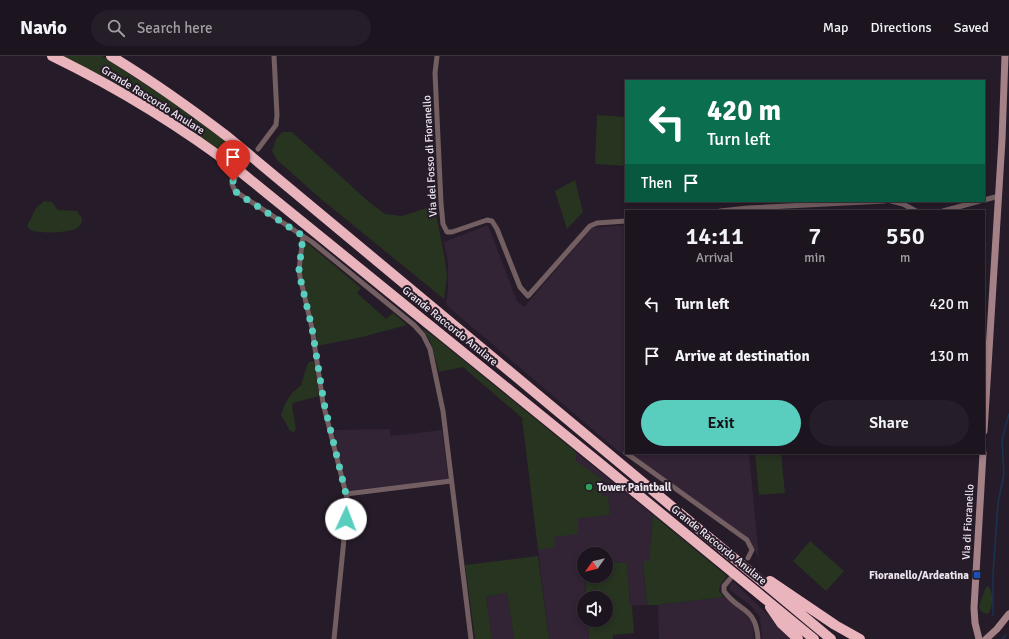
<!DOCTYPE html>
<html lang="en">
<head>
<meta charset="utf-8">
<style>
  :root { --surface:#1c141e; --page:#251d27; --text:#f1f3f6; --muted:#a09ea4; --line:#3a333c; --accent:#59cebf }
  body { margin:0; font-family:Signika,sans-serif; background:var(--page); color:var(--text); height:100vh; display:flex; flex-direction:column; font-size:15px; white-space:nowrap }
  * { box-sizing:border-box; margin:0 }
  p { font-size:13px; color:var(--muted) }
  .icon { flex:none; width:22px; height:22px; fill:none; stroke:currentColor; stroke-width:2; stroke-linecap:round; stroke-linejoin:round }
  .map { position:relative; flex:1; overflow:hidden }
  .side { position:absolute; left:625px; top:154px; width:360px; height:244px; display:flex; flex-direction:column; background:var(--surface); border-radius:0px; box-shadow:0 2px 6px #0003,0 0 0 1px var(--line) }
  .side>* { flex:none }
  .banner { position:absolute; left:625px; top:24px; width:360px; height:122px; border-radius:0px; box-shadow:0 2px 6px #0003,0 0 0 1px var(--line); background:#0b6e4f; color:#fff; overflow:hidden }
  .needle { width:26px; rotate:236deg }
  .buttons { position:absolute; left:577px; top:491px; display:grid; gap:8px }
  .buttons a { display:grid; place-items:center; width:36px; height:36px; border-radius:50%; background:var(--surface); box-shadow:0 2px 6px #0003,0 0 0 1px var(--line); font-size:20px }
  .pin { position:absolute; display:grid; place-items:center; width:34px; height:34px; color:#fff; margin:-41px -17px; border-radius:50% 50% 50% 0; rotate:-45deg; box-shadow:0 0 4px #0007 }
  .pin .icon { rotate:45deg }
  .me { position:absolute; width:44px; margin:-22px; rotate:2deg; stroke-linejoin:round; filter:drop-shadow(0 0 3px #0008) }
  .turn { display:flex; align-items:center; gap:14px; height:84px; padding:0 16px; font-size:18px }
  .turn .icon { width:52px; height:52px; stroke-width:2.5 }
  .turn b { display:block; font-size:28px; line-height:34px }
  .then { display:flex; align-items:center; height:38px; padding:0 16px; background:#0003; gap:8px; font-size:15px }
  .eta { display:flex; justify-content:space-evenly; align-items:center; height:68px; text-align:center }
  .eta b { font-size:24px; font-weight:600; line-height:28px }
  .action { display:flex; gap:8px; margin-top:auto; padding:8px 16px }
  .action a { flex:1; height:46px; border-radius:24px; background:var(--accent); color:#111; font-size:16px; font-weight:600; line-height:46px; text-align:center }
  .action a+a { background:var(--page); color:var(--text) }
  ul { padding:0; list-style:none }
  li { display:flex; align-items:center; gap:12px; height:52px; padding:0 16px }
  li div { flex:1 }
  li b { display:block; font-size:15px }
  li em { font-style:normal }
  header { display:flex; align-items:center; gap:24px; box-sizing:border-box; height:56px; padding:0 20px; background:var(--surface); border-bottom:1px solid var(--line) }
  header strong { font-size:19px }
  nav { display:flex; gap:22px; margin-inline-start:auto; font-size:14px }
  .search { width:280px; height:36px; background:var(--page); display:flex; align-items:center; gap:10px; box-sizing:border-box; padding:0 14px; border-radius:22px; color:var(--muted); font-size:15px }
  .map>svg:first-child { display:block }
</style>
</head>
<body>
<header>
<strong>Navio</strong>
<div class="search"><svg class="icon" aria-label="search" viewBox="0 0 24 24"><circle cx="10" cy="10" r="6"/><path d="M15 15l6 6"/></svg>Search here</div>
<nav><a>Map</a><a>Directions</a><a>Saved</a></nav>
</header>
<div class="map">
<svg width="1009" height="583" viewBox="0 0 1009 583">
  <rect width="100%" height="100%" fill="#261b28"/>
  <path fill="#322335" d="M 488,169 L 517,245 L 524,251 L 592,172 L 626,169 L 626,397 L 749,397 L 759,502 L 750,486 L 618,395 L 446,249 L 448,234 L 448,206 L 444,186 Z
    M 390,373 L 391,380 L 442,374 L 448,423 L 347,435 L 333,374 Z
    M 576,396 L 653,459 L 649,505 L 643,506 L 647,549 L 630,550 L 627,507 L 606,506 L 606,498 L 584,498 L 584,520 L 586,542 L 584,542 L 584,564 L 588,564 L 589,583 L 549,583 L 538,494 L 554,491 L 554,481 L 578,477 Z
    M 733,525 L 793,583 L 762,583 L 760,561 L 750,549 L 730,534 L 730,529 Z
    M 507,537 L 514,583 L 492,583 L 486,541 Z
    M 724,541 L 743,556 L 753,567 L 754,583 L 659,583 L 658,549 Z"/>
  <path fill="#263420" d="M 63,0 L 102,0 L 194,60 L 243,99 L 237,107 C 182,65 123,32 63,0 Z
    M 597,59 L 626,61 L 626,110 L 595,108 Z
    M 282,76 L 292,76 L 369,146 L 385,158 L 402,160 L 430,151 L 435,152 L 445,204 L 447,220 L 444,243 L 321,143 L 277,104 L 272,95 L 276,83 Z
    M 575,124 L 583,156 L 567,173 L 555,135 Z
    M 44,145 L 52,146 L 58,154 L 77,155 L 82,162 C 82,166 81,170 77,172 C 71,177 38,178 31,174 C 29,173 28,171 27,170 L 36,152 Z
    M 305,185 L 361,232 L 357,237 L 386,263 L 393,257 L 407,269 L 362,281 L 317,290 L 315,271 L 301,220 Z
    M 422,272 L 436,282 L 576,396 L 576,405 L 602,423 L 602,440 L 608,440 L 610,459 L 578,462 L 578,478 L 554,481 L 555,491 L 538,494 L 522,362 L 463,311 L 439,316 L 430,285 Z
    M 310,305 L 314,306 L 319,340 L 293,347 L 292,349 L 296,373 L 294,376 L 290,375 L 281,359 L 285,348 L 291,338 L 301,329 L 307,309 Z
    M 755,397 L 781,397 L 785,437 L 759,439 Z
    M 653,459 L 727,520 L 720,530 L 719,535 L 724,541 L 658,549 L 647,549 L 643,505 L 649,505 Z
    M 810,485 L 844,515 L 826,535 L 793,505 Z
    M 538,500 L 549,583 L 514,583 L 507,537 L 486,541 L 492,583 L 475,583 L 465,509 Z
    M 606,506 L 627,507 L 630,549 L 632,550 L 634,577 L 613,579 L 613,583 L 589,583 L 588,564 L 606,564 L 606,542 L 586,542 L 585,520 L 606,520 Z
    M 988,530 C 994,536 993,549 989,557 L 986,558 L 981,555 L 979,550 L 986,531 Z"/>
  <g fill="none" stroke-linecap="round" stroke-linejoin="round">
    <path stroke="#173552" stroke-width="1.5" d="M 993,559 L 993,518 L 998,447 L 1004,418 L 1002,384 L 1009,358
      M 1002,583 L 1006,579"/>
    <path stroke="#735e61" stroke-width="5" d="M 437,0 L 435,17 L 441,147 L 443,168 L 447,176 L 452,176 L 487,164 L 492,165 L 497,173 L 520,231 L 528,240 L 590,170 L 597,167 L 626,165
      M 258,93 L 276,69 L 277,59 L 274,0
      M 244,111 L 250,102
      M 236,120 L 232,128 L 235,135 L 312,186 L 414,269 L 423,279 L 430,293 L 443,355 L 471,583
      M 984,144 L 999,140
      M 891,145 L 903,148 L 916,155
      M 720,155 L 748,152 L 885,145
      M 943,155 L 980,145
      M 303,180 L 299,214 L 300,221 L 312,272 L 323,347 L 347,442 L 346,463 L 334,583
      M 626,397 L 747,484 L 752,494 L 748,502
      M 346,438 L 451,425
      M 730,523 L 724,530 L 724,535 C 738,556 756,550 758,583"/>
    <path stroke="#a38186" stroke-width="7" d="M 984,375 L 1002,84 L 1005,0
      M 979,583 L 975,567 L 974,552 L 983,397
      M 986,583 L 997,573 L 1009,558"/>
    <path stroke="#eab4bd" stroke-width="10" d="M 52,0 C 120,33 183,72 242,117 L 597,405 L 814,583
      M 111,0 C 152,25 190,52 228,81 L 831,583
      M 770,525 L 835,569 L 860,583
      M 770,551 L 781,567 L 798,583"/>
  </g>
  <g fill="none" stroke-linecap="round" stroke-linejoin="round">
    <path stroke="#59cebf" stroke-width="7" stroke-dasharray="0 12.6" d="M 233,125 L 233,132 L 237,137 L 303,180 L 299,214 L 300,221 L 312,272 L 324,347 L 346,438 L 346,463"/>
  </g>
  <circle fill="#2e9e5b" stroke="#261b28" stroke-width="1.5" cx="589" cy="431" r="4"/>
  <rect fill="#1a4fb4" stroke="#261b28" stroke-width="1.5" x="973" y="515" width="8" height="8" rx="2"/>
  <g text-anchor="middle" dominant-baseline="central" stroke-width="4" stroke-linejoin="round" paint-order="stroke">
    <g font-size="11" fill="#ece5ed" stroke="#261b28">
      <text transform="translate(153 44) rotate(32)">Grande Raccordo Anulare</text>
      <text transform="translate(430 100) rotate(-93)">Via del Fosso di Fioranello</text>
      <text transform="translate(450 270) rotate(39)">Grande Raccordo Anulare</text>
      <text transform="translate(968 466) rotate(-87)">Via di Fioranello</text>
      <text transform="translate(719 489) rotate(39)">Grande Raccordo Anulare</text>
    </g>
    <g font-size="11" font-weight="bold" fill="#ece5ed" stroke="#261b28" text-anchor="start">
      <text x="597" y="431">Tower Paintball</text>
      <text x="969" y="519" text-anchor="end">Fioranello/Ardeatina</text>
    </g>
  </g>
</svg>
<div class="buttons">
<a><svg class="needle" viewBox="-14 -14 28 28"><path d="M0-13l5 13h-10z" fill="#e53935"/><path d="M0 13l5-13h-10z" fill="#a09ea4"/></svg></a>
<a><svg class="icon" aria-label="sound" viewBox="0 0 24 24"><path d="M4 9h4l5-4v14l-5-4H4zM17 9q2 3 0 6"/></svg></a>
</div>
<div class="pin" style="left:233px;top:125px;background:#d93025"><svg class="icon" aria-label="arrive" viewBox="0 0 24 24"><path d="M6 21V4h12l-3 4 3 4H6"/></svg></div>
<svg class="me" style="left:346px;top:463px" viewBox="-20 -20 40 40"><circle r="19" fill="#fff"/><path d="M0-13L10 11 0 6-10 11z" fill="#59cebf"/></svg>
<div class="banner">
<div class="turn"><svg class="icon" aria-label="left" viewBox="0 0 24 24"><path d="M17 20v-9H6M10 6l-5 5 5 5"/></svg><div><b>420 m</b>Turn left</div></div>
<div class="then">Then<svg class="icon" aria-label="arrive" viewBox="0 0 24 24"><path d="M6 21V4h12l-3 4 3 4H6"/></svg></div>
</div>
<section class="side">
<div class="eta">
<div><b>14:11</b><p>Arrival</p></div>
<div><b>7</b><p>min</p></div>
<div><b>550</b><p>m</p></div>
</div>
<ul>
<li><svg class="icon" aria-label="left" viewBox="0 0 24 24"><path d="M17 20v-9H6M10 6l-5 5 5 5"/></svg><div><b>Turn left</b></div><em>420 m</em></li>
<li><svg class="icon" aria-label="arrive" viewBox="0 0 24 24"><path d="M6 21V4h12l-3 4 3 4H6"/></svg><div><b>Arrive at destination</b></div><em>130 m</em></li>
</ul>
<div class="action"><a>Exit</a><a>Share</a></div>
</section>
</div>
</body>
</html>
